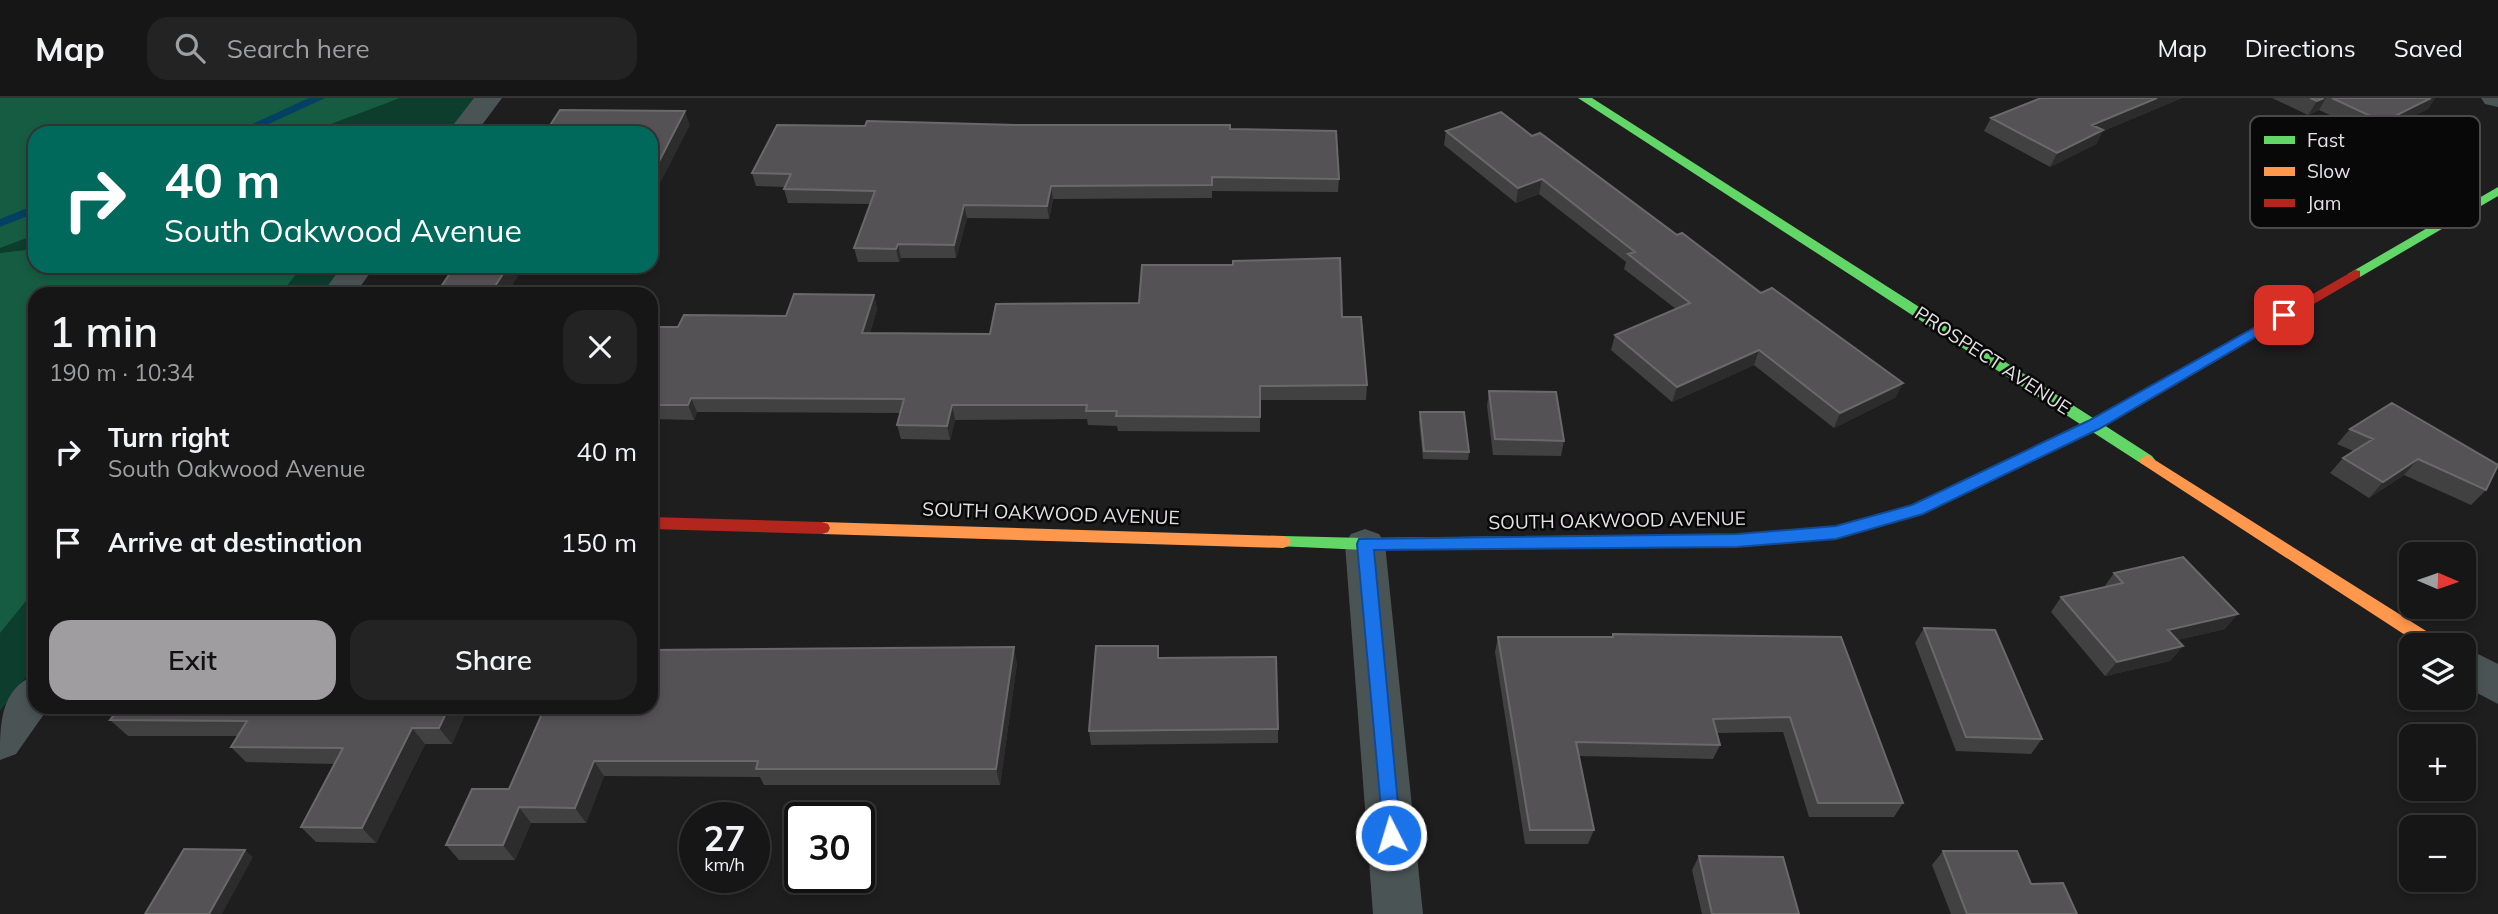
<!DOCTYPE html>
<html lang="en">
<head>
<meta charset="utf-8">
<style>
  :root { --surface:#171617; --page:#242324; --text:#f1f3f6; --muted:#9e9fa1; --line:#363536; --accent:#9f9d9f }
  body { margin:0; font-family:Mulish,sans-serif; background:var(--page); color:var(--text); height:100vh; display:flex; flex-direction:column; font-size:26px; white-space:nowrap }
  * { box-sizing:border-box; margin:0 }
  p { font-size:23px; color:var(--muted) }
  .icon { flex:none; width:38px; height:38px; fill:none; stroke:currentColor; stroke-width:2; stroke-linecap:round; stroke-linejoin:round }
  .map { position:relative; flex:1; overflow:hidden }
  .sheet { position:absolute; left:28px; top:189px; width:630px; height:427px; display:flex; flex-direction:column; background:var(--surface); border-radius:21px; box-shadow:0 4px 10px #0003,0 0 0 2px var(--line) }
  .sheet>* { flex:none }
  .hud { position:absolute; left:28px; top:28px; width:630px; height:147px; border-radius:21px; box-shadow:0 4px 10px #0003,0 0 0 2px var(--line); background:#00695c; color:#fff; overflow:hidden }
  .needle { width:46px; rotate:92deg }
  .tools { position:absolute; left:2399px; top:444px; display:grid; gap:14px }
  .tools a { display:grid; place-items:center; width:77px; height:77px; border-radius:14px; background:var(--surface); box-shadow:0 4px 10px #0003,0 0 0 2px var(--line); font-size:35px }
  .speed { position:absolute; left:679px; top:704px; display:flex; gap:14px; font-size:35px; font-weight:700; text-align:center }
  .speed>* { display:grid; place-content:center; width:91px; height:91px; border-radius:50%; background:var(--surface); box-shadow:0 4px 10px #0003,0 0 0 2px var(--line); line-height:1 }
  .speed small { font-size:18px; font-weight:400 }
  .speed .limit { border:4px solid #111; border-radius:10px; background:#fff; color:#111 }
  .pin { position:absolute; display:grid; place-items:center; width:60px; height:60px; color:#fff; margin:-30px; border-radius:14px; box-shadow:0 4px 10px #0006 }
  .me { position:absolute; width:77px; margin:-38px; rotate:355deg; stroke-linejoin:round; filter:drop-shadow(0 0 5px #0008) }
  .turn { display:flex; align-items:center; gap:24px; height:147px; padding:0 21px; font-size:32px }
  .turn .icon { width:91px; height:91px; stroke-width:2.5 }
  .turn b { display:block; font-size:49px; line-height:60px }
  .round { display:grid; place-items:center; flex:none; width:74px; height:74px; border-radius:21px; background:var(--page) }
  .summary { display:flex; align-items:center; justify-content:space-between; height:119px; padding:0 21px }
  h1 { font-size:42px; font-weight:600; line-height:52px }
  .cta { display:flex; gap:14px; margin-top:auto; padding:14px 21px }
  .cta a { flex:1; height:80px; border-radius:21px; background:var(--accent); color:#111; font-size:28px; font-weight:600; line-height:80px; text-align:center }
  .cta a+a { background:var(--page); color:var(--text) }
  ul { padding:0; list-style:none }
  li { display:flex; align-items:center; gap:21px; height:91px; padding:0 21px }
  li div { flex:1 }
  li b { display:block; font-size:26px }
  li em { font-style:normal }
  header { display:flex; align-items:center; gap:42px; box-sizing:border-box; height:98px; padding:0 35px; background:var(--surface); border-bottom:2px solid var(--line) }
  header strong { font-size:33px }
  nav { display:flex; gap:38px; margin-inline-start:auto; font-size:24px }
  .search { width:490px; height:63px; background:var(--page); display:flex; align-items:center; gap:18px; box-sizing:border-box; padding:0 24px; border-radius:21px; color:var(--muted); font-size:26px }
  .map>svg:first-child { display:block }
</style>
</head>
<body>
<header>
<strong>Map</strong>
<div class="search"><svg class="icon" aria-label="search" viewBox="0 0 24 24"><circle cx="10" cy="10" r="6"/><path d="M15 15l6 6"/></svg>Search here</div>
<nav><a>Map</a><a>Directions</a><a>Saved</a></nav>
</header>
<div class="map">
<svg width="2498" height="816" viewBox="0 0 2498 816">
  <rect width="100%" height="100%" fill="#1f1e1f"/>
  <path fill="#0d3d2c" d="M 0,0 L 475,0 L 448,35 L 35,35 L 35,168 L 345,168 L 324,196 L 35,196 L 35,568 L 0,613 Z"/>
  <path fill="#165c43" d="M 0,0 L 400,0 L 307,35 L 35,35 L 35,137 L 0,150 Z
    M 35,151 L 35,168 L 303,168 L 280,196 L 35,196 L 35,492 L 0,535 L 0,155 Z"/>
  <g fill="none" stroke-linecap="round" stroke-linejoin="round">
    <path fill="#034062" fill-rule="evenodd" d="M 309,0 L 325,0 L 249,35 L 233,35 Z
      M 35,107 L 35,115 L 0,129 L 0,121 Z"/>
    <path fill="#4a5454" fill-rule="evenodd" d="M 474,0 L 502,0 L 476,35 L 447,35 Z
      M 2481,0 L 2498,0 L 2498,9 L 2485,6 Z
      M 342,168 L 375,168 L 355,196 L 322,196 Z
      M 1365,431 L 1379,436 L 1385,446 L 1423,816 L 1373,816 L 1345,446 L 1351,436 Z
      M 2464,549 L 2498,566 L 2498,606 L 2464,588 Z
      M 35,577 L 35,609 L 49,609 L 16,656 L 0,662 C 0,626 0,591 35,577 Z"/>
    <path fill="#63d668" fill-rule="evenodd" d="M 1578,0 L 1592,0 L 2093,320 L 2109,312 L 2119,312 L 2121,316 L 2104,327 L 2152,358 L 2155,362 L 2152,366 L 2142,366 L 2091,333 L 1923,416 L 1836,441 L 1737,448 L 1365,452 L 1277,448 L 1275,444 L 1277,440 L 1283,438 L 1365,440 L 1737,436 L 1836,429 L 1912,408 L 2080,326 Z
      M 2498,89 L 2498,98 L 2360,179 L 2350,179 L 2348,176 Z"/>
    <path fill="#ff974d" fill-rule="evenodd" d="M 2147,357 L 2442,543 L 2445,548 L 2422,548 L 2142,366 L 2139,362 Z
      M 822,424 L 1283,438 L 1289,440 L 1291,444 L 1289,448 L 1283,450 L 822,436 L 816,434 L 814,430 L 816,426 Z"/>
    <path fill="#b3261e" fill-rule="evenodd" d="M 2355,172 L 2360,173 L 2360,179 L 2119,320 L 2114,321 L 2107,316 L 2109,312 Z
      M 651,419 L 822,424 L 828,426 L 830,430 L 828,434 L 822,436 L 651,431 Z"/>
  </g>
  <path fill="#424142" d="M 2041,0 L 2182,0 L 2103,33 L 2096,46 L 2050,69 L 1984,33 L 1991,20 Z
    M 2272,0 L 2435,0 L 2428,11 L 2373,37 L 2319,12 L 2308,17 Z
    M 1016,27 L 1230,31 L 1339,81 L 1338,94 L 1212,93 L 1212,100 L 1053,101 L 1049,121 L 967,120 L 956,160 L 901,160 L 899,164 L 858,164 L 854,150 L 870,106 L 788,105 L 784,91 L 785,89 L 756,88 L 752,75 L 865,28 Z
    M 1446,33 L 1532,38 L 1896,299 L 1834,330 L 1754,267 L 1672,304 L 1611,252 L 1615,237 L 1676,211 L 1624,171 L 1626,164 L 1539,96 L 1516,105 L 1444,47 Z
    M 874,197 L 877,211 L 870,235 L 990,236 L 1342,219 L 1367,287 L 1366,302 L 1260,302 L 1260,334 L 1118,333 L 1117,328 L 1088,327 L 1087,321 L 955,322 L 950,342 L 901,341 L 897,327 L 900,315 L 697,314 L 694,322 L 651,321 L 651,229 L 678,229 L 786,218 Z
    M 1489,293 L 1564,343 L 1561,358 L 1493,357 L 1487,308 Z
    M 1420,314 L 1469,354 L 1468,362 L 1423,361 L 1419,322 Z
    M 2350,331 L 2486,392 L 2471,407 L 2404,377 L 2369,400 L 2330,375 L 2343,360 L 2353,353 L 2337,346 Z
    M 2114,475 L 2225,531 L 2177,542 L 2183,548 L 2170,563 L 2105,578 L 2051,514 L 2061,499 L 2104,489 Z
    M 1924,530 L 2042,641 L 2031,656 L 1956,653 L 1915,545 Z
    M 1613,536 L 1841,539 L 1903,705 L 1894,719 L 1809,719 L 1783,634 L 1717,635 L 1720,647 L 1713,661 L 1579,658 L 1594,732 L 1588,746 L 1525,746 L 1495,554 L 1498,539 L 1612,539 Z
    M 1158,548 L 1159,560 L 1278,631 L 1278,645 L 1091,647 L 1089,633 Z
    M 1017,565 L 1000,687 L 764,687 L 760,679 L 604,678 L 586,725 L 531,725 L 515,762 L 459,762 L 446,747 L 509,691 L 543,615 L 465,616 L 452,646 L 425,646 L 376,745 L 316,744 L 301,729 L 335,666 L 246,664 L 231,649 L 237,638 L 128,638 L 110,622 L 120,609 L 651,609 Z
    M 1943,753 L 2031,786 L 2077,816 L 1951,816 L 1932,767 Z
    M 1699,758 L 1799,816 L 1702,816 L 1692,772 Z"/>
  <path fill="#2d2c2d" d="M 2157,0 L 2182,0 L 2103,33 L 2096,46 L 2050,69 L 2057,55 L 2092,27 Z
    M 2324,0 L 2326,0 L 2319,12 L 2308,17 L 2317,3 Z
    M 2431,0 L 2435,0 L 2428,11 L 2373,37 L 2383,24 Z
    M 685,13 L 690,27 L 651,103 L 651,79 Z
    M 1542,81 L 1539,96 L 1516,105 L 1518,90 Z
    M 1051,88 L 1053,101 L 1049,121 L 1047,108 Z
    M 964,107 L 967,120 L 956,160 L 954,147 Z
    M 898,146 L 901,160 L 899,164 L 896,151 Z
    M 508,168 L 524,168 L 507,196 L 490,196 Z
    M 874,197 L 877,211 L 866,249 L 862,235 Z
    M 1759,252 L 1754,267 L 1672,304 L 1677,289 Z
    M 1903,285 L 1896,299 L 1834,330 L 1840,315 Z
    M 691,300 L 697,314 L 694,322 L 688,307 Z
    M 952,307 L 955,322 L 950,342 L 947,328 Z
    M 2418,361 L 2404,377 L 2369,400 L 2383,384 Z
    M 2238,516 L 2225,531 L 2156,547 L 2168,532 Z
    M 2183,548 L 2170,563 L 2105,578 L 2117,564 Z
    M 1014,549 L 1017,565 L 1000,687 L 996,671 Z
    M 449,609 L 460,609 L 465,616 L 452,646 L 439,630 Z
    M 412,630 L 425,646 L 376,745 L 362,730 Z
    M 594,663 L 604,678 L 586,725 L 575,710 Z
    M 519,709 L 531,725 L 515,762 L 503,747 Z
    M 245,752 L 253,759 L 222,816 L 209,816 Z"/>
  <path fill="#545254" stroke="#6a696a" stroke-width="2" d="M 2041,0 L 2157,0 L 2092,27 L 2103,32 L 2057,55 L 1991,20 Z
    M 2310,0 L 2324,0 L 2317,3 Z
    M 2332,0 L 2431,0 L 2383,24 Z
    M 560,12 L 685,13 L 651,79 L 651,35 L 545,35 Z
    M 1501,14 L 1532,38 L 1540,35 L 1677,137 L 1682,135 L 1761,195 L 1772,190 L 1903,285 L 1840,315 L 1759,252 L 1677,289 L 1615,237 L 1690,205 L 1628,156 L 1635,154 L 1542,81 L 1518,90 L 1446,33 Z
    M 867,23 L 1016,27 L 1230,27 L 1230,31 L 1336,33 L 1339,81 L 1212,79 L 1212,87 L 1051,88 L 1047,108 L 964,107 L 954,147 L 898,146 L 896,151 L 854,150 L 875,93 L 784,91 L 791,76 L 752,75 L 777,27 L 865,28 Z
    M 1340,160 L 1342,219 L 1361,219 L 1367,287 L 1260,288 L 1260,319 L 1116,318 L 1117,313 L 1086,313 L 1087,307 L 952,307 L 947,328 L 897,327 L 904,301 L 691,300 L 688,307 L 651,307 L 651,284 L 656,275 L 651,275 L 651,229 L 678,229 L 684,217 L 786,218 L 794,196 L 874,197 L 862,235 L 990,236 L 996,206 L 1139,205 L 1142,167 L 1233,167 L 1233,163 Z
    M 455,168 L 508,168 L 490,196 L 436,196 Z
    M 1489,293 L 1556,294 L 1564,343 L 1495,341 Z
    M 2392,305 L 2498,367 L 2486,392 L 2418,361 L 2383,384 L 2343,360 L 2373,341 L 2350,331 Z
    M 1420,314 L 1464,314 L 1469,354 L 1424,353 Z
    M 2183,459 L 2238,516 L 2168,532 L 2183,548 L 2117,564 L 2061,499 L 2123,485 L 2114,475 Z
    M 1924,530 L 1995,532 L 2042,641 L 1966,639 Z
    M 1613,536 L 1841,539 L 1903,705 L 1818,705 L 1790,619 L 1713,621 L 1720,647 L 1576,644 L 1594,732 L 1530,732 L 1498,539 L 1613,539 Z
    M 1096,548 L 1158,548 L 1158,560 L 1276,559 L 1278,631 L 1089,633 Z
    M 1014,549 L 996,671 L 756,671 L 758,663 L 594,663 L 575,710 L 519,709 L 503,747 L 446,747 L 472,691 L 509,691 L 545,609 L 651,609 L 651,552 Z
    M 120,609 L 449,609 L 439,630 L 412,630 L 362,730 L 301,729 L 343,650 L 231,649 L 247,623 L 110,622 Z
    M 184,751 L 245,752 L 209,816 L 145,816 Z
    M 1943,753 L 2017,753 L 2031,786 L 2063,785 L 2077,816 L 1967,816 Z
    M 1699,758 L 1783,759 L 1799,816 L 1712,816 Z"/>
  <path fill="#1a73e8" stroke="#114b97" stroke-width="2" d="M 2284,213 L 2290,217 L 2288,220 L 2099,331 L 1923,416 L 1836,441 L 1737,449 L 1374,452 L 1401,737 L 1398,743 L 1391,745 L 1384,743 L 1357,446 L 1359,441 L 1737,436 L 1836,428 L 1912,407 L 2088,323 Z"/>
  <g text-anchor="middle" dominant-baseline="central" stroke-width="5" stroke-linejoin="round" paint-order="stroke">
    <g font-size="19" fill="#e4e1e4" stroke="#090809">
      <text transform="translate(1993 262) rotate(33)">PROSPECT AVENUE</text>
      <text transform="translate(1051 415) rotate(2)">SOUTH OAKWOOD AVENUE</text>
      <text transform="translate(1617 422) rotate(-1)">SOUTH OAKWOOD AVENUE</text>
    </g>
  </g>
  <rect x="2250" y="18" width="230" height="112" rx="10" fill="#090809" stroke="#4b494b" stroke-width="2"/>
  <rect x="2264" y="38" width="31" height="8" fill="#63d668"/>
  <rect x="2264" y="69" width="31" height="9" fill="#ff974d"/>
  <rect x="2264" y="101" width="31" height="8" fill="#b3261e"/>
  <g font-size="19" fill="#e4e1e4">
    <text x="2307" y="49">Fast</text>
    <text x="2307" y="80">Slow</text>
    <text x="2307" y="112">Jam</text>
  </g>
</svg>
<div class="tools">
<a><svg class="needle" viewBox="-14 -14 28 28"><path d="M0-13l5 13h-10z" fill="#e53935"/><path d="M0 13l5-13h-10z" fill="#9e9fa1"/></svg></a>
<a><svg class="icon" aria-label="layers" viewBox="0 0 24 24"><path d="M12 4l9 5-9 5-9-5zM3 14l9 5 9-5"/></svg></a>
<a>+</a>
<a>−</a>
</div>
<div class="speed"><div>27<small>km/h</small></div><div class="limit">30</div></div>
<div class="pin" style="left:2284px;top:217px;background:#d93025"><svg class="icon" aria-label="arrive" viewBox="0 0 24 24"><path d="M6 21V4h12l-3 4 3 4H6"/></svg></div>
<svg class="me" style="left:1391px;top:737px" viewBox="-20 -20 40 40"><circle r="17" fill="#1a73e8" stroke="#fff" stroke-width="3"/><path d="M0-11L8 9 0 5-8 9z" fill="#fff"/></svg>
<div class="hud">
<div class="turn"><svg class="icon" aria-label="right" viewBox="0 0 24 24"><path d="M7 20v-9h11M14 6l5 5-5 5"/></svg><div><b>40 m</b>South Oakwood Avenue</div></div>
</div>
<section class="sheet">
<div class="summary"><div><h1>1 min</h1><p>190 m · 10:34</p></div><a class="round"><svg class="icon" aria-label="close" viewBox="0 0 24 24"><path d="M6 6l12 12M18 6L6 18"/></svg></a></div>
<ul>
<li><svg class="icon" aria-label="right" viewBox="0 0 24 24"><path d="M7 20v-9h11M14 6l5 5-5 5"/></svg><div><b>Turn right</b><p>South Oakwood Avenue</p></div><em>40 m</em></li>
<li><svg class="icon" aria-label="arrive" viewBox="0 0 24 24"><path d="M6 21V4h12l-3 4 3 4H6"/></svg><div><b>Arrive at destination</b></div><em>150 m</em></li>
</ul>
<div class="cta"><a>Exit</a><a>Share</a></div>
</section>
</div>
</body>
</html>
